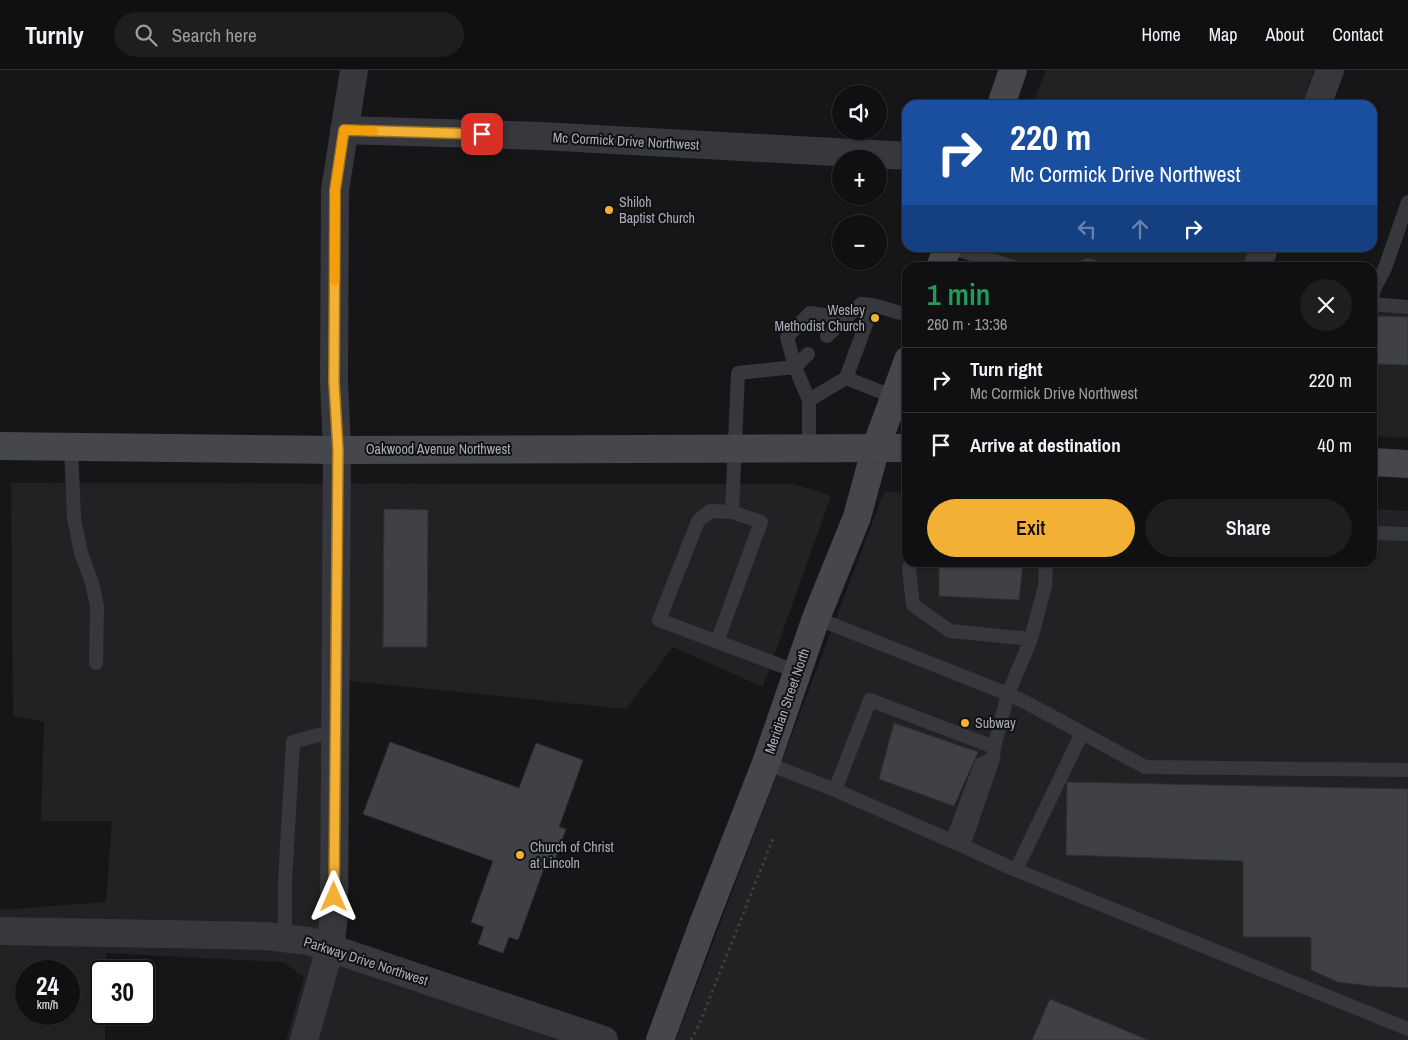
<!DOCTYPE html>
<html lang="en">
<head>
<meta charset="utf-8">
<style>
  :root { --surface:#101012; --page:#1e1e20; --text:#f1f3f6; --muted:#9c9d9f; --line:#303032; --accent:#f2b134 }
  body { margin:0; font-family:"Archivo Narrow",sans-serif; background:var(--page); color:var(--text); height:100vh; display:flex; flex-direction:column; font-size:19px; white-space:nowrap }
  * { box-sizing:border-box; margin:0 }
  p { font-size:16px; color:var(--muted) }
  .icon { flex:none; width:28px; height:28px; fill:none; stroke:currentColor; stroke-width:2; stroke-linecap:round; stroke-linejoin:round }
  .map { position:relative; flex:1; overflow:hidden }
  .sheet { position:absolute; left:902px; top:192px; width:475px; height:305px; display:flex; flex-direction:column; background:var(--surface); border-radius:15px; box-shadow:0 1px 4px #0004,0 0 0 1px var(--line) }
  .sheet>* { flex:none }
  .banner { position:absolute; left:902px; top:30px; width:475px; height:152px; border-radius:15px; box-shadow:0 1px 4px #0004,0 0 0 1px var(--line); background:#1a4fa0; color:#fff; overflow:hidden }
  .controls { position:absolute; left:832px; top:15px; display:grid; gap:10px }
  .controls a { display:grid; place-items:center; width:55px; height:55px; border-radius:50%; background:var(--surface); box-shadow:0 1px 4px #0004,0 0 0 1px var(--line); font-size:25px }
  .speed { position:absolute; left:15px; top:890px; display:flex; gap:10px; font-size:25px; font-weight:700; text-align:center }
  .speed>* { display:grid; place-content:center; width:65px; height:65px; border-radius:50%; background:var(--surface); box-shadow:0 1px 4px #0004,0 0 0 1px var(--line); line-height:1 }
  .speed small { font-size:12px; font-weight:400 }
  .speed .limit { border:2px solid #111; border-radius:8px; background:#fff; color:#111 }
  .pin { position:absolute; display:grid; place-items:center; width:42px; height:42px; color:#fff; margin:-21px; border-radius:10px; box-shadow:0 2px 8px #0006 }
  .me { position:absolute; width:55px; margin:-28px; rotate:0deg; stroke-linejoin:round; filter:drop-shadow(0 0 4px #0008) }
  .turn { display:flex; align-items:center; gap:18px; height:105px; padding:0 25px; font-size:22px }
  .turn .icon { width:65px; height:65px; stroke-width:2.5 }
  .turn b { display:block; font-size:35px; line-height:42px }
  .lanes { display:flex; align-items:center; height:48px; padding:0 25px; background:#0003; justify-content:center; gap:25px; direction:ltr }
  .lanes .off { opacity:.35 }
  .round { display:grid; place-items:center; flex:none; width:52px; height:52px; border-radius:26px; background:var(--page) }
  .headline { display:flex; align-items:center; justify-content:space-between; height:85px; padding:0 25px }
  h1 { font-size:30px; font-weight:600; line-height:38px; color:#1e9e55 }
  .button { display:flex; gap:10px; margin-top:auto; padding:10px 25px }
  .button a { flex:1; height:58px; border-radius:30px; background:var(--accent); color:#111; font-size:20px; font-weight:600; line-height:58px; text-align:center }
  .button a+a { background:var(--page); color:var(--text) }
  ul { padding:0; list-style:none }
  li { display:flex; align-items:center; gap:15px; height:65px; padding:0 25px; border-top:1px solid var(--line) }
  li div { flex:1 }
  li b { display:block; font-size:19px }
  li em { font-style:normal }
  header { display:flex; align-items:center; gap:30px; box-sizing:border-box; height:70px; padding:0 25px; background:var(--surface); border-bottom:1px solid var(--line) }
  header strong { font-size:24px }
  nav { display:flex; gap:28px; margin-inline-start:auto; font-size:18px }
  .search { width:350px; height:45px; background:var(--page); display:flex; align-items:center; gap:12px; box-sizing:border-box; padding:0 18px; border-radius:28px; color:var(--muted); font-size:19px }
  .map>svg:first-child { display:block }
</style>
</head>
<body>
<header>
<strong>Turnly</strong>
<div class="search"><svg class="icon" aria-label="search" viewBox="0 0 24 24"><circle cx="10" cy="10" r="6"/><path d="M15 15l6 6"/></svg>Search here</div>
<nav><a>Home</a><a>Map</a><a>About</a><a>Contact</a></nav>
</header>
<div class="map">
<svg width="1408" height="970" viewBox="0 0 1408 970">
  <rect width="100%" height="100%" fill="#161618"/>
  <path fill="#222225" fill-rule="evenodd" d="M 1046,0 L 1314,0 L 1302,35 L 1032,35 Z
    M 977,178 L 1251,178 L 1244,197 L 969,198 Z
    M 1372,240 L 1408,241 L 1408,368 L 1373,366 Z
    M 11,413 L 794,414 L 831,426 L 763,617 L 673,577 L 626,639 L 341,610 L 328,878 L 559,970 L 286,970 L 304,907 L 283,892 L 106,883 L 106,901 L 101,901 L 101,944 L 105,944 L 105,970 L 0,970 L 0,840 L 106,832 L 112,751 L 41,751 L 44,652 L 13,646 ZM 26,901 L 69,901 L 69,944 L 26,944 Z
    M 884,422 L 907,423 L 908,492 L 1372,492 L 1373,439 L 1408,441 L 1408,970 L 676,970 Z"/>
  <path fill="#404145" stroke="#303034" d="M 1372,246 L 1408,247 L 1408,295 L 1372,294 Z
    M 384,439 L 428,440 L 427,577 L 383,577 Z
    M 939,492 L 1023,492 L 1019,530 L 939,526 Z
    M 894,653 L 978,682 L 954,736 L 879,709 Z
    M 390,672 L 519,718 L 536,673 L 583,690 L 559,757 L 566,759 L 555,789 L 548,787 L 518,870 L 509,867 L 503,883 L 478,874 L 484,857 L 471,852 L 493,791 L 363,744 Z
    M 1067,712 L 1408,719 L 1408,918 L 1370,916 L 1338,912 L 1311,900 L 1311,867 L 1243,867 L 1243,791 L 1066,785 Z
    M 1050,929 L 1148,970 L 1032,970 Z"/>
  <g fill="none" stroke-linecap="round" stroke-linejoin="round">
    <path stroke="#3d3f44" stroke-width="3" stroke-dasharray="2.5 4" stroke-linecap="butt" d="M 691,970 L 699,955 L 774,766"/>
    <path stroke="#37383d" stroke-width="14" d="M 953,178 L 1016,198
      M 1082,198 L 1088,195 L 1096,198
      M 1372,227 L 1374,219 L 1385,198 L 1408,132
      M 1372,234 L 1408,237
      M 827,266 L 861,234 L 873,235
      M 808,284 L 795,297 L 787,267 L 810,243 L 846,248
      M 846,308 L 873,235 L 908,245
      M 809,330 L 846,308 L 894,327
      M 71,377 L 74,448 L 81,483 L 92,513 L 97,536 L 96,593
      M 732,442 L 738,303 L 795,297 L 809,330 L 809,377
      M 1372,463 L 1408,464
      M 912,492 L 909,499 L 913,535 L 950,561 L 1031,569
      M 816,548 L 1008,624 L 1029,634 L 1145,697 L 1408,700
      M 717,572 L 761,452 L 732,442 L 710,441 L 698,451 L 659,550 L 798,602
      M 994,677 L 1008,624 L 1031,569 L 1045,516 L 1046,492
      M 766,693 L 835,720 L 963,776 L 993,689 L 994,677 L 870,630 L 835,720
      M 952,771 L 981,694 L 993,689
      M 963,776 L 1016,800 L 1082,663
      M 1016,800 L 1408,959
      M 285,868 L 285,812 L 293,672 L 336,660"/>
    <path stroke="#37383d" stroke-width="28" d="M 1317,35 L 1330,0
      M 344,60 L 541,66 L 908,86
      M 1257,198 L 1264,178
      M 0,861 L 265,866 L 309,871 L 604,970
      M 304,970 L 330,878 L 334,846 L 337,380 L 334,312 L 335,120 L 354,0"/>
    <path stroke="#45474d" stroke-width="28" d="M 1001,35 L 1013,0
      M 940,198 L 947,178
      M 0,376 L 337,380 L 908,378
      M 1372,392 L 1408,394
      M 660,970 L 703,854 L 766,693 L 816,548 L 857,447 L 876,377 L 908,290"/>
  </g>
  <g fill="none" stroke-linecap="round" stroke-linejoin="round">
    <g stroke="#9d7322" stroke-width="12">
      <path id="route" d="M 334,827 L 338,380 L 334,312 L 335,120 L 344,60 L 482,64"/>
    </g>
    <use href="#route" stroke="#f2b134" stroke-width="9"/>
    <path stroke="#f59e0b" stroke-width="9" d="M 335,211 L 335,120 L 344,60 L 374,61"/>
  </g>
  <g fill="#f2b134" stroke="#111113" stroke-width="2">
    <circle cx="609" cy="140" r="5"/>
    <circle cx="875" cy="248" r="5"/>
    <circle cx="965" cy="653" r="5"/>
    <circle cx="520" cy="785" r="5"/>
  </g>
  <g text-anchor="middle" dominant-baseline="central" stroke-width="4" stroke-linejoin="round" paint-order="stroke">
    <g font-size="14" fill="#a8adb8" stroke="#111113">
      <text transform="translate(626 71) rotate(3)">Mc Cormick Drive Northwest</text>
      <text x="438" y="379">Oakwood Avenue Northwest</text>
      <text transform="translate(787 631) rotate(-71)">Meridian Street North</text>
      <text transform="translate(366 891) rotate(18)">Parkway Drive Northwest</text>
    </g>
    <g font-size="14" fill="#a8adb8" stroke="#111113" text-anchor="start">
      <text x="619" y="132">Shiloh<tspan x="619" dy="16">Baptist Church</tspan></text>
      <text x="865" y="240" text-anchor="end">Wesley<tspan x="865" dy="16">Methodist Church</tspan></text>
      <text x="975" y="653">Subway</text>
      <text x="530" y="777">Church of Christ<tspan x="530" dy="16">at Lincoln</tspan></text>
    </g>
  </g>
</svg>
<div class="controls">
<a><svg class="icon" aria-label="sound" viewBox="0 0 24 24"><path d="M4 9h4l5-4v14l-5-4H4zM17 9q2 3 0 6"/></svg></a>
<a>+</a>
<a>−</a>
</div>
<div class="speed"><div>24<small>km/h</small></div><div class="limit">30</div></div>
<div class="pin" style="left:482px;top:64px;background:#d93025"><svg class="icon" aria-label="arrive" viewBox="0 0 24 24"><path d="M6 21V4h12l-3 4 3 4H6"/></svg></div>
<svg class="me" style="left:334px;top:827px" viewBox="-20 -20 40 40"><path d="M0-17L14 15 0 8-14 15z" fill="#f2b134" stroke="#fff" stroke-width="4"/></svg>
<div class="banner">
<div class="turn"><svg class="icon" aria-label="right" viewBox="0 0 24 24"><path d="M7 20v-9h11M14 6l5 5-5 5"/></svg><div><b>220 m</b>Mc Cormick Drive Northwest</div></div>
<div class="lanes"><svg class="icon off" aria-label="left" viewBox="0 0 24 24"><path d="M17 20v-9H6M10 6l-5 5 5 5"/></svg><svg class="icon off" aria-label="ahead" viewBox="0 0 24 24"><path d="M12 20V5M6 11l6-6 6 6"/></svg><svg class="icon" aria-label="right" viewBox="0 0 24 24"><path d="M7 20v-9h11M14 6l5 5-5 5"/></svg></div>
</div>
<section class="sheet">
<div class="headline"><div><h1>1 min</h1><p>260 m · 13:36</p></div><a class="round"><svg class="icon" aria-label="close" viewBox="0 0 24 24"><path d="M6 6l12 12M18 6L6 18"/></svg></a></div>
<ul>
<li><svg class="icon" aria-label="right" viewBox="0 0 24 24"><path d="M7 20v-9h11M14 6l5 5-5 5"/></svg><div><b>Turn right</b><p>Mc Cormick Drive Northwest</p></div><em>220 m</em></li>
<li><svg class="icon" aria-label="arrive" viewBox="0 0 24 24"><path d="M6 21V4h12l-3 4 3 4H6"/></svg><div><b>Arrive at destination</b></div><em>40 m</em></li>
</ul>
<div class="button"><a>Exit</a><a>Share</a></div>
</section>
</div>
</body>
</html>
